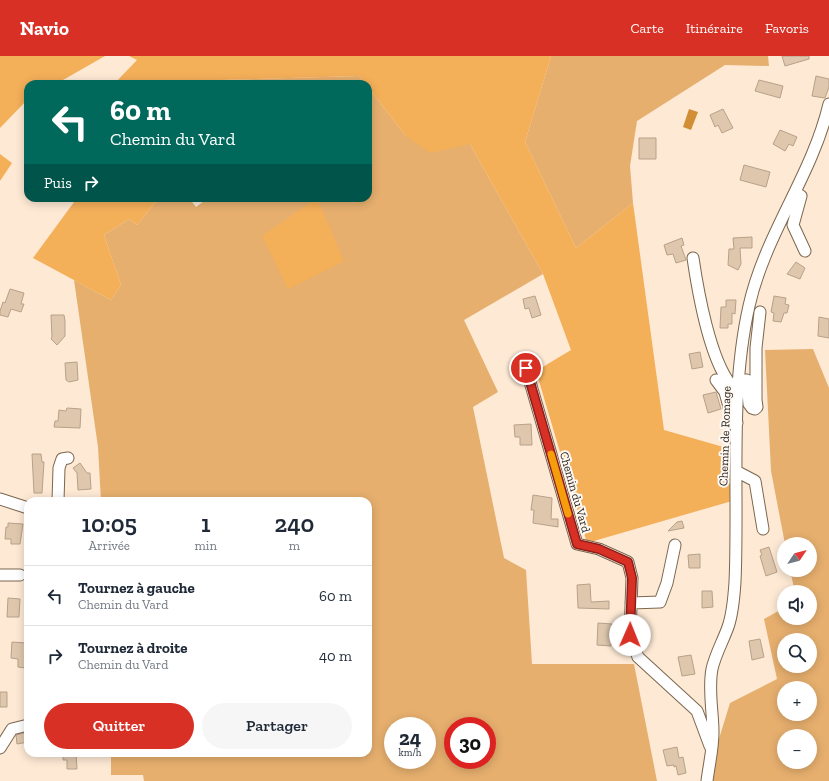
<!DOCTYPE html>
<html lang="fr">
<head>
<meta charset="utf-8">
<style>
  :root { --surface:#fff; --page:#f6f6f7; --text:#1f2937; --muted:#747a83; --line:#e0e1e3; --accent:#d93025 }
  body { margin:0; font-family:"Zilla Slab",serif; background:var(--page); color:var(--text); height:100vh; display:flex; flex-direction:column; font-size:15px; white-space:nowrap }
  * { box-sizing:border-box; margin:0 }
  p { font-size:13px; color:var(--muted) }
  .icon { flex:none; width:22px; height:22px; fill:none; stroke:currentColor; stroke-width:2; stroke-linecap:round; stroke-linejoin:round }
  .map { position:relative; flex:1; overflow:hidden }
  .sheet { position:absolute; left:24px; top:441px; width:348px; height:260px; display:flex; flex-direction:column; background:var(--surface); border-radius:12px; box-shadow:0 2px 10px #0003 }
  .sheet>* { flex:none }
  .hud { position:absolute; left:24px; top:24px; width:348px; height:122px; border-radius:12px; box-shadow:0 2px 10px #0003; background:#00695c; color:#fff; overflow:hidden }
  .needle { width:26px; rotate:55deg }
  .controls { position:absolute; left:777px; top:481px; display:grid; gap:8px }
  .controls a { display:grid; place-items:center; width:40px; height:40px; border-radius:50%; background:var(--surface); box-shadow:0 2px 10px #0003; font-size:20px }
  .speed { position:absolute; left:384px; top:661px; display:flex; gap:8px; font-size:20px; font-weight:700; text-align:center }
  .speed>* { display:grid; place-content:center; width:52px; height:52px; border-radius:50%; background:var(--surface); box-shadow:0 2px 10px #0003; line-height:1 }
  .speed small { font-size:10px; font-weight:400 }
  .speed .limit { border:6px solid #d22; background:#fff; color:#111 }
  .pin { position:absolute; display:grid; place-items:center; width:34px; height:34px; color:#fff; margin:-17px; border:2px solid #fff; border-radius:50%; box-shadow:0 1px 4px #0007 }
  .me { position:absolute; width:44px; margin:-22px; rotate:1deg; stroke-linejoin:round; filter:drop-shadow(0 0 3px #0008) }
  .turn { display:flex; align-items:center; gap:14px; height:84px; padding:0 20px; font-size:18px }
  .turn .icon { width:52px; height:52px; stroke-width:2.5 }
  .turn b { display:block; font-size:28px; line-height:34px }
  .then { display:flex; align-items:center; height:38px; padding:0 20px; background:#0003; gap:8px; font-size:15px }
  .eta { display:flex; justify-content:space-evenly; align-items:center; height:68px; text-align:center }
  .eta b { font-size:24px; font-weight:600; line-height:28px }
  .primary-button { display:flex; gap:8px; margin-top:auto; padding:8px 20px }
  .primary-button a { flex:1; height:46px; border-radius:24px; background:var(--accent); color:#fff; font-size:16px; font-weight:600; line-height:46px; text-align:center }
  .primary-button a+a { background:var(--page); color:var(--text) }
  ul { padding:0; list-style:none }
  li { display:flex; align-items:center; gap:12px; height:60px; padding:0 20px; border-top:1px solid var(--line) }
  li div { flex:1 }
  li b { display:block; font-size:15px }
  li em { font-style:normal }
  header { display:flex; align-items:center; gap:24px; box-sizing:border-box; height:56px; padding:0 20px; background:var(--accent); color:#fff }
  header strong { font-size:19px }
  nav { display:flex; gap:22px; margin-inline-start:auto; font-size:14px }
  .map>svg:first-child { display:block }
</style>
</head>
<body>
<header>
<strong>Navio</strong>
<nav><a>Carte</a><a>Itinéraire</a><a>Favoris</a></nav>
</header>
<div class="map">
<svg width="829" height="725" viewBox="0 0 829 725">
  <rect width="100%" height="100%" fill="#fde9d4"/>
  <path fill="#e6af6e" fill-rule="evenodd" d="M 551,0 L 768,0 L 769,10 L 725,9 L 637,65 L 630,110 L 633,147 L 576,192 L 525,86 Z
    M 359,20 L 366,28 L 186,28 L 185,25 Z
    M 368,31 L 405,79 L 470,88 L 543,218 L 464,264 L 498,336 L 473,351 L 504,502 L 526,514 L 532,608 L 634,608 L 657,725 L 144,725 L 143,719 L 111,719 L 111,697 L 368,697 L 368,445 L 101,445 L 98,391 L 74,224 L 111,244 L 121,229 L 104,179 L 129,163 L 137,169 L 159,142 L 189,142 L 196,151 L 208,142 L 247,142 L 249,145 L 258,142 L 368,142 ZM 393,670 L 427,670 L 427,704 L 393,704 ZM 453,670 L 487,670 L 487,704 L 453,704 Z
    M 813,293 L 829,332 L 829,725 L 706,725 L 730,647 L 777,623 L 764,563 L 784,552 L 784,562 L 810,562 L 810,536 L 795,536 L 790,514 L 810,514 L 810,488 L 785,488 L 771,415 L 765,294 ZM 784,584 L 810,584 L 810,610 L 784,610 ZM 784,632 L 810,632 L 810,658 L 784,658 ZM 784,680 L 810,680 L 810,706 L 784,706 Z"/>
  <path fill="#f4af59" d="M 0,0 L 105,0 L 56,28 L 28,28 L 28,43 L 0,72 Z
    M 129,0 L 551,0 L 525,86 L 576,192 L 633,147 L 664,374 L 727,392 L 732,445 L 587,487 L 536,315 L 571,294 L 543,218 L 470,88 L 430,97 L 405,79 L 368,31 L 368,28 L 366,28 L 359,20 L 186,25 L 186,28 L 114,28 L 137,4 Z
    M 0,98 L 12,107 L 0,125 Z
    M 77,142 L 159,142 L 137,169 L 129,163 L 104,179 L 121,229 L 111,244 L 33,202 Z
    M 317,142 L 344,205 L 288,233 L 262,180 Z"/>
  <path fill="#d18e36" d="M 689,53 L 698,56 L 691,74 L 683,71 Z"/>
  <path fill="#dec7ad" stroke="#b8a188" d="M 782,0 L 809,0 L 809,3 L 785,10 Z
    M 816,20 L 829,23 L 829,31 L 825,42 L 812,40 Z
    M 759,24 L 783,30 L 780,42 L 755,35 Z
    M 723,53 L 733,72 L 722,77 L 718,69 L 715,71 L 710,59 Z
    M 780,74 L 797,81 L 793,90 L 789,88 L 785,95 L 773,88 Z
    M 639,82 L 656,82 L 656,103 L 639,103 Z
    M 744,109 L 770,116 L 766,131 L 740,124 Z
    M 752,181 L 752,192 L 740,192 L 741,208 L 738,214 L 728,209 L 729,193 L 734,193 L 733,182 Z
    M 682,182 L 684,189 L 681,190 L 686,204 L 676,207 L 673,198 L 667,199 L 664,189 Z
    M 796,206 L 805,212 L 800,223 L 787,218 Z
    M 10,233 L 24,237 L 21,248 L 24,248 L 21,256 L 11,253 L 8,261 L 0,259 L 0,255 L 3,246 L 5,247 Z
    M 535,240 L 541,259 L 532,262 L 529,252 L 525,253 L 523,243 Z
    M 774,240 L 786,242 L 785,248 L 789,249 L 787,257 L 784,257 L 781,266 L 773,265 L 774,257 L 771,256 Z
    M 726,244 L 736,244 L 735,258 L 732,257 L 732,268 L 728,268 L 728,272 L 720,272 L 721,251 L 726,251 Z
    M 51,259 L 64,259 L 65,265 L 65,280 L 57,289 L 51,283 L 52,281 Z
    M 819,261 L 829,263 L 829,282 L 818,280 Z
    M 700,296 L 703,311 L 692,313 L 689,298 Z
    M 77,306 L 78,324 L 69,326 L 66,324 L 65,307 Z
    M 716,336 L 721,353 L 708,357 L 703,339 Z
    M 67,352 L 81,353 L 80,372 L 54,371 L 55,365 L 58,365 L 59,354 L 66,355 Z
    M 531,368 L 532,389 L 520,389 L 520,381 L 515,381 L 514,369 Z
    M 32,398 L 41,398 L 42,406 L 44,406 L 42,437 L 34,437 Z
    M 80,407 L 87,417 L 90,417 L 91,433 L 78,434 L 77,417 L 73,412 Z
    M 533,439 L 552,442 L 551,463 L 558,463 L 558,471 L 533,467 L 534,454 L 531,454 Z
    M 682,465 L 684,472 L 668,475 L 677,466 Z
    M 8,467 L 23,468 L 20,488 L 11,488 L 11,483 L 5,483 L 6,471 L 8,471 Z
    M 769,491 L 777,516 L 766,520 L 760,500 L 762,499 L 760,494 Z
    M 700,498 L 700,512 L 689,512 L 688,499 Z
    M 590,528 L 591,546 L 609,545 L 609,553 L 578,552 L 577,529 Z
    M 702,535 L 712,535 L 713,551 L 702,552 Z
    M 8,542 L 20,543 L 19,561 L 7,561 Z
    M 598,567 L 612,568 L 611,590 L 597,589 Z
    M 760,583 L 764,601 L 752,604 L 749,585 Z
    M 12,586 L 26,587 L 25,612 L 18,611 L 18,603 L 11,602 Z
    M 691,599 L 695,618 L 682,620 L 678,601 Z
    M 0,636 L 7,636 L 7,651 L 0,651 Z
    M 28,676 L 28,686 L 17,688 L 16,679 Z
    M 677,691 L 679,702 L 683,701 L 686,717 L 678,719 L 676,710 L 674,711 L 674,709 L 667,710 L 663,694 Z
    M 63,697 L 76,697 L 77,713 L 67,713 L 67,704 L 63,704 Z"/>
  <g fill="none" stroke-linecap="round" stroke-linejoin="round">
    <g stroke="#7b664e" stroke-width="13">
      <path id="minor" d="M 796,137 L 801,140 L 793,169 L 805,195
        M 693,202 C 698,236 710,303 731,329 L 734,331 L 739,330 L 741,324 L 747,324 L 749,348 L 752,352 L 755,353 L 757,351 L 756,344 L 756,292 L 760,256
        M 526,312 L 577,488 L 599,493 L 628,506 L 632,522 L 630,579 L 638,601 L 697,655 L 710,690
        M 716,324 L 725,336 L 732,362 L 737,367
        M 736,415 L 755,425 L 763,473
        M 0,443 L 28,452
        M 58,445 L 59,412 L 62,403 L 68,402
        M 0,519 L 20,519
        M 631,547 L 660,546 L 667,527 L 675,489
        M 0,692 L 12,673 L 28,669
        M 707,725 C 709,709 713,693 713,676 C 713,656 708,634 712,613 C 715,599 723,585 728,571 C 733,557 734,541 735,526 C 739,436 729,338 749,250 C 765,178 812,120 829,48"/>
    </g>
    <use href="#minor" stroke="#fff" stroke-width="11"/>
  </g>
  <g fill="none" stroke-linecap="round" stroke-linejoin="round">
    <g stroke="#8d1f18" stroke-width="10">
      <path id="route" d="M 526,312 L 577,488 L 599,493 L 628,506 L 632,522 L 630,579"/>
    </g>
    <use href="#route" stroke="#d93025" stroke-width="7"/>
    <path stroke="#f59e0b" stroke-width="7" d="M 551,398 L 568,458"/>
  </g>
  <g text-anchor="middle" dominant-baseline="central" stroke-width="4" stroke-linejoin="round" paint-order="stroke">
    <g font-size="12" fill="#261e14" stroke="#fef9f4">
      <text transform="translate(725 380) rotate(-88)">Chemin de Romage</text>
      <text transform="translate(575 436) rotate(74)">Chemin du Vard</text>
    </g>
  </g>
</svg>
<div class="controls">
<a><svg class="needle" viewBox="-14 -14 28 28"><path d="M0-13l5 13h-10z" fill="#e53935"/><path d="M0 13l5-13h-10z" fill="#747a83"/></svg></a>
<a><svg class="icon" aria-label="sound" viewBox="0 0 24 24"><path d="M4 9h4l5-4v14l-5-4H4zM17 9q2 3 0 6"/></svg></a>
<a><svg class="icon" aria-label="search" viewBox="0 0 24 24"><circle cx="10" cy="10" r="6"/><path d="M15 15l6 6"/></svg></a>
<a>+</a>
<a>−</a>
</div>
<div class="speed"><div>24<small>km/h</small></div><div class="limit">30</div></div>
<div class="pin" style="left:526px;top:312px;background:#d93025"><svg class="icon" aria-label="arrive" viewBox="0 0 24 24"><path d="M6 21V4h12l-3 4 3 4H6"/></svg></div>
<svg class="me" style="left:630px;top:579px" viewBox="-20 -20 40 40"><circle r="19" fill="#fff"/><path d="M0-13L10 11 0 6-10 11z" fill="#d93025"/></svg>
<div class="hud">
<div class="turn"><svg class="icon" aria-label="left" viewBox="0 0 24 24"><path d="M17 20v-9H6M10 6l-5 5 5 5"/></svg><div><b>60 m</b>Chemin du Vard</div></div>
<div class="then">Puis<svg class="icon" aria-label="right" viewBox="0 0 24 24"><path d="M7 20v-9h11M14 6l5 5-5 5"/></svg></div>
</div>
<section class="sheet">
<div class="eta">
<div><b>10:05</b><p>Arrivée</p></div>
<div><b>1</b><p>min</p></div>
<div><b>240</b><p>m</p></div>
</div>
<ul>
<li><svg class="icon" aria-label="left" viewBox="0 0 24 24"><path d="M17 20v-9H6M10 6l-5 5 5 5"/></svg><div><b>Tournez à gauche</b><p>Chemin du Vard</p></div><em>60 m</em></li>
<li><svg class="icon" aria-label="right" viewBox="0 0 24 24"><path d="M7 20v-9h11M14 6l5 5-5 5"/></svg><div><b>Tournez à droite</b><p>Chemin du Vard</p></div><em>40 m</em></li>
</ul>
<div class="primary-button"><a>Quitter</a><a>Partager</a></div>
</section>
</div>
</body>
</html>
